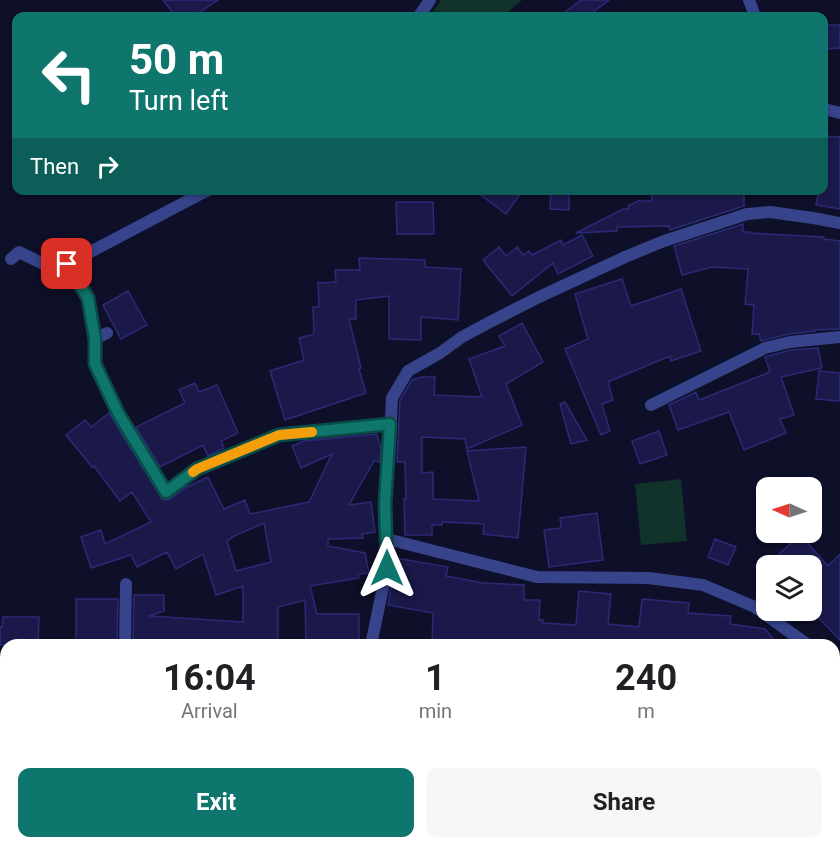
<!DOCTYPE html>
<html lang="en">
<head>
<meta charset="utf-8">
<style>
  :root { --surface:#fff; --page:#f6f6f6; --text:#202124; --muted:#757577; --accent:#0f766e }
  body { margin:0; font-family:Roboto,sans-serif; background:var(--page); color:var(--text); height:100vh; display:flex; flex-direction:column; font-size:22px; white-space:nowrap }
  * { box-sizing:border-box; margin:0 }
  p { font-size:20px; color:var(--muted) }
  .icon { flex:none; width:33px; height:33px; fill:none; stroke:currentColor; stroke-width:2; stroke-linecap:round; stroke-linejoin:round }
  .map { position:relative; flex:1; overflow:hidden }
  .side { position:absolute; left:0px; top:639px; width:840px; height:210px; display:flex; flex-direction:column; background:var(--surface); border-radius:18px 18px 0 0; box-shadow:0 2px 4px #0004 }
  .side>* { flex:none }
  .banner { position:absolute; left:12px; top:12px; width:816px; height:183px; border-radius:12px; box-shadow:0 2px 4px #0004; background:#0f766e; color:#fff; overflow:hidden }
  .needle { width:39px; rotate:273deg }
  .controls { position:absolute; left:756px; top:477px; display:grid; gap:12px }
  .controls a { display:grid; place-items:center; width:66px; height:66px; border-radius:12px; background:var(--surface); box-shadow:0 2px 4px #0004; font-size:30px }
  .pin { position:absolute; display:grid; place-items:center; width:51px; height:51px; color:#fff; margin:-26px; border-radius:12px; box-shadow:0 3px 9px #0006 }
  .me { position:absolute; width:66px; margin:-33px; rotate:0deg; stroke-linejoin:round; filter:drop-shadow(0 0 4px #0008) }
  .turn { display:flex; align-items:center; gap:21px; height:126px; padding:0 18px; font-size:27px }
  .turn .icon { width:78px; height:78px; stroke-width:2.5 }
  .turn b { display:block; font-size:42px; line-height:51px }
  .then { display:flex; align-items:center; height:57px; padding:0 18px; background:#0003; gap:12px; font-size:22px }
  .eta { display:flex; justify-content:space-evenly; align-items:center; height:102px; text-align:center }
  .eta b { font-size:36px; font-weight:700; line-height:42px }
  .button { display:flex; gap:12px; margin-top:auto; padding:12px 18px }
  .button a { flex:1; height:69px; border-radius:12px; background:var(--accent); color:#fff; font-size:24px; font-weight:700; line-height:69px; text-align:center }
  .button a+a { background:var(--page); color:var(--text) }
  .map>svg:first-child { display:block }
</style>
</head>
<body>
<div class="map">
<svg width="840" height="849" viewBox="0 0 840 849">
  <rect width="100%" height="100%" fill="#0e0f28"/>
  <path fill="#11332b" d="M 441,0 L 522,0 L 503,16 L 430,16 Z
    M 681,479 L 687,541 L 641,545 L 635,484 Z"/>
  <path fill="#1b194a" stroke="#2c2a77" stroke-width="1.5" fill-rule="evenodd" d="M 163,0 L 218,0 L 194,16 L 175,16 Z
    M 581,0 L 609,0 L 588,16 L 560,16 Z
    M 826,25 L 840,25 L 840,48 L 826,49 Z
    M 824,136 L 840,137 L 840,209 L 816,205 L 819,190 L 824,190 Z
    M 474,190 L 523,190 L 506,214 Z
    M 551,190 L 569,190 L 569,210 L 550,209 Z
    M 652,190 L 744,190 L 744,206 L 670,230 L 669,226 L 617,227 L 617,231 L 576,233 L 623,209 L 629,209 L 628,206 L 638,201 L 652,201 Z
    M 396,202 L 433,202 L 434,234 L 397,234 Z
    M 743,224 L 743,232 L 750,232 L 750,233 L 824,237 L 824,239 L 840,241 L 840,329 L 814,330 L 815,331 L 789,334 L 761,341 L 759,334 L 752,334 L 754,305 L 745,304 L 748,269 L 712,267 L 682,275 L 674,246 Z
    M 582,235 L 593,256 L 558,274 L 553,263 L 512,296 L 483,260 L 499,247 L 506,256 L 517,247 L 523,255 L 529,251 L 532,255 L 561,240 L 563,245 Z
    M 359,258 L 425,260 L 425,267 L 461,269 L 458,320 L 421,317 L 421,340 L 389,339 L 389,296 L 356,300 L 356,319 L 349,319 L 361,368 L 359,369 L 366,393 L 285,420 L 270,371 L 304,360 L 299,338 L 314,334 L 313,307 L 319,307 L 318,283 L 336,282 L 335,270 L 360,270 Z
    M 622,279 L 631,306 L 681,289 L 701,351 L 671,361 L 670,356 L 608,382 L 613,400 L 602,404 L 610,431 L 601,435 L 565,349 L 588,339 L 575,294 Z
    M 128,291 L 147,325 L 121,339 L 103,305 Z
    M 522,323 L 543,362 L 506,384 L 522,425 L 467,449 L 465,439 L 422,437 L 422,473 L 433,472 L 433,499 L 479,501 L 467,451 L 526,447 L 518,538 L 483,534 L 484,524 L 442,522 L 442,525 L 432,525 L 432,535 L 405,535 L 404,499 L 406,499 L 405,462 L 397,462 L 400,400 L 412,380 L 422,377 L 435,377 L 434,395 L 482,397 L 469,359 L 505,346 L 499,336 Z
    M 818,348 L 822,368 L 781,377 L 794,415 L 780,419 L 786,433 L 744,450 L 729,412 L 678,430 L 669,405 L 696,392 L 699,400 L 770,372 L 765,357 L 768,356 L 791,350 Z
    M 819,371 L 840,373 L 840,401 L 816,399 Z
    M 195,383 L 199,392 L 217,385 L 238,433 L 221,441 L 224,448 L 208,456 L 203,445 L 160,467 L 136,427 L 185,403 L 179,390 Z
    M 565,402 L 587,440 L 571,444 L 560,404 Z
    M 109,413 L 162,499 L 166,500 L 170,499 L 185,488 L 208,477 L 224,509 L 245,500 L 250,514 L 309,502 L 332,454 L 301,468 L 292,446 L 304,441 L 377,434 L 381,449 L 380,462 L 374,461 L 349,505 L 371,502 L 375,532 L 362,534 L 363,538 L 328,539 L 328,546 L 365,553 L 369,573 L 358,574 L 359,578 L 310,586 L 317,614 L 359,614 L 359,645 L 306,645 L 305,600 L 278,607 L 278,645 L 133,645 L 134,595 L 164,595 L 164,611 L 149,616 L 243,622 L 243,586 L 216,595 L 203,554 L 176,569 L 167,552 L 137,567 L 131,555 L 91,568 L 81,537 L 101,530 L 105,544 L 151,522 L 132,492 L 120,501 L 94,466 L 92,467 L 66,435 L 85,420 L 91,427 ZM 264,523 L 271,562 L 236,571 L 227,541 L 232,538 L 232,537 Z
    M 659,431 L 667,455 L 640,464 L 632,441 Z
    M 597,513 L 603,560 L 549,567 L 544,530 L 561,528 L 560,518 Z
    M 800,535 L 828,566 L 840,554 L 840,640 L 812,611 L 812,566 L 766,566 Z
    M 715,539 L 736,547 L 728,565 L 708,557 Z
    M 396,558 L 448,567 L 446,576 L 483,583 L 524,585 L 524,600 L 540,600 L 539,620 L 543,620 L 543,623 L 576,625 L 579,591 L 611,594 L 608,624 L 639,627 L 642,599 L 689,603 L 688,613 L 731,616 L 730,624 L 765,629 L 778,645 L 552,645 L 521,642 L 521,645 L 432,645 L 433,613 L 388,605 Z
    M 76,599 L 118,599 L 117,645 L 76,645 Z
    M 3,617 L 39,617 L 38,645 L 0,645 L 0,627 L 2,627 Z"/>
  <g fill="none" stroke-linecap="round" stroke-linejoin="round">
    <path stroke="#37438a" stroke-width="12" d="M 749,0 L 755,16
      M 419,16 L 430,0
      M 824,109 L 840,113
      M 11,259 L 19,252 L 56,270 L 208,190
      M 67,264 L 88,298 L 95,339 L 95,364 L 118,413 L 166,492 L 197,469 L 279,435 L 390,424
      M 95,339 L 107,333
      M 651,405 L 765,348 L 790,342 L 840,337
      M 387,539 L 537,577 L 648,578 L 703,585 L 755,607 L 808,645
      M 125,645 L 126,584
      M 371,645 L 387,568 L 385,504 L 389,458 L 392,398 L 408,371 L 440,353 L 462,337 L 490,322 L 539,297 L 625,257 L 664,241 L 747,214 L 770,212 L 813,218 L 840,223
      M 834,664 L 840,668
      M 0,691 L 6,691
      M 834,813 L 840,818
      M 445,849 L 447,843
      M 557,849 L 558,843"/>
  </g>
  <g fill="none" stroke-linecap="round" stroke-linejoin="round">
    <g stroke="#0a4d48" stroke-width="15">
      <path id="route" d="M 67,264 L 88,298 L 95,339 L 95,364 L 118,413 L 166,492 L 197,469 L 279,435 L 390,424 L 385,504 L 387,568"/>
    </g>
    <use href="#route" stroke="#0f766e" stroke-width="10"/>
    <path stroke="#f59e0b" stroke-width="10" d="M 193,472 L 197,469 L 279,435 L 312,432"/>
  </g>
</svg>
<div class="controls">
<a><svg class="needle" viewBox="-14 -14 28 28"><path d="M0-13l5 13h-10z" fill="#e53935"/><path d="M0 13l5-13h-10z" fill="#757577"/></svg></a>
<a><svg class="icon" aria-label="layers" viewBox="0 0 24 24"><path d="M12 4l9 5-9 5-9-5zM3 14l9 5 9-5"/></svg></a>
</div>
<div class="pin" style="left:67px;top:264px;background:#d93025"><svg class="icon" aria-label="arrive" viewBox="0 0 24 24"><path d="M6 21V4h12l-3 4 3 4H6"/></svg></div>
<svg class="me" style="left:387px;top:568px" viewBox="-20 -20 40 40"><path d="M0-17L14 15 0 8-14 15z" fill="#0f766e" stroke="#fff" stroke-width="4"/></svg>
<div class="banner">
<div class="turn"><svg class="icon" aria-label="left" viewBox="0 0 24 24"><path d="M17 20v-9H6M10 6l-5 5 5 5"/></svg><div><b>50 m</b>Turn left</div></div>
<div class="then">Then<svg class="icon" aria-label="right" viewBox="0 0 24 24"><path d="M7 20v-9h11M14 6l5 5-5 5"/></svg></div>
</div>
<section class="side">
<div class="eta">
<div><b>16:04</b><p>Arrival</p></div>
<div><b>1</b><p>min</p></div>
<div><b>240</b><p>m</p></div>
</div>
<div class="button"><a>Exit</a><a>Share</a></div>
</section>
</div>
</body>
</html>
